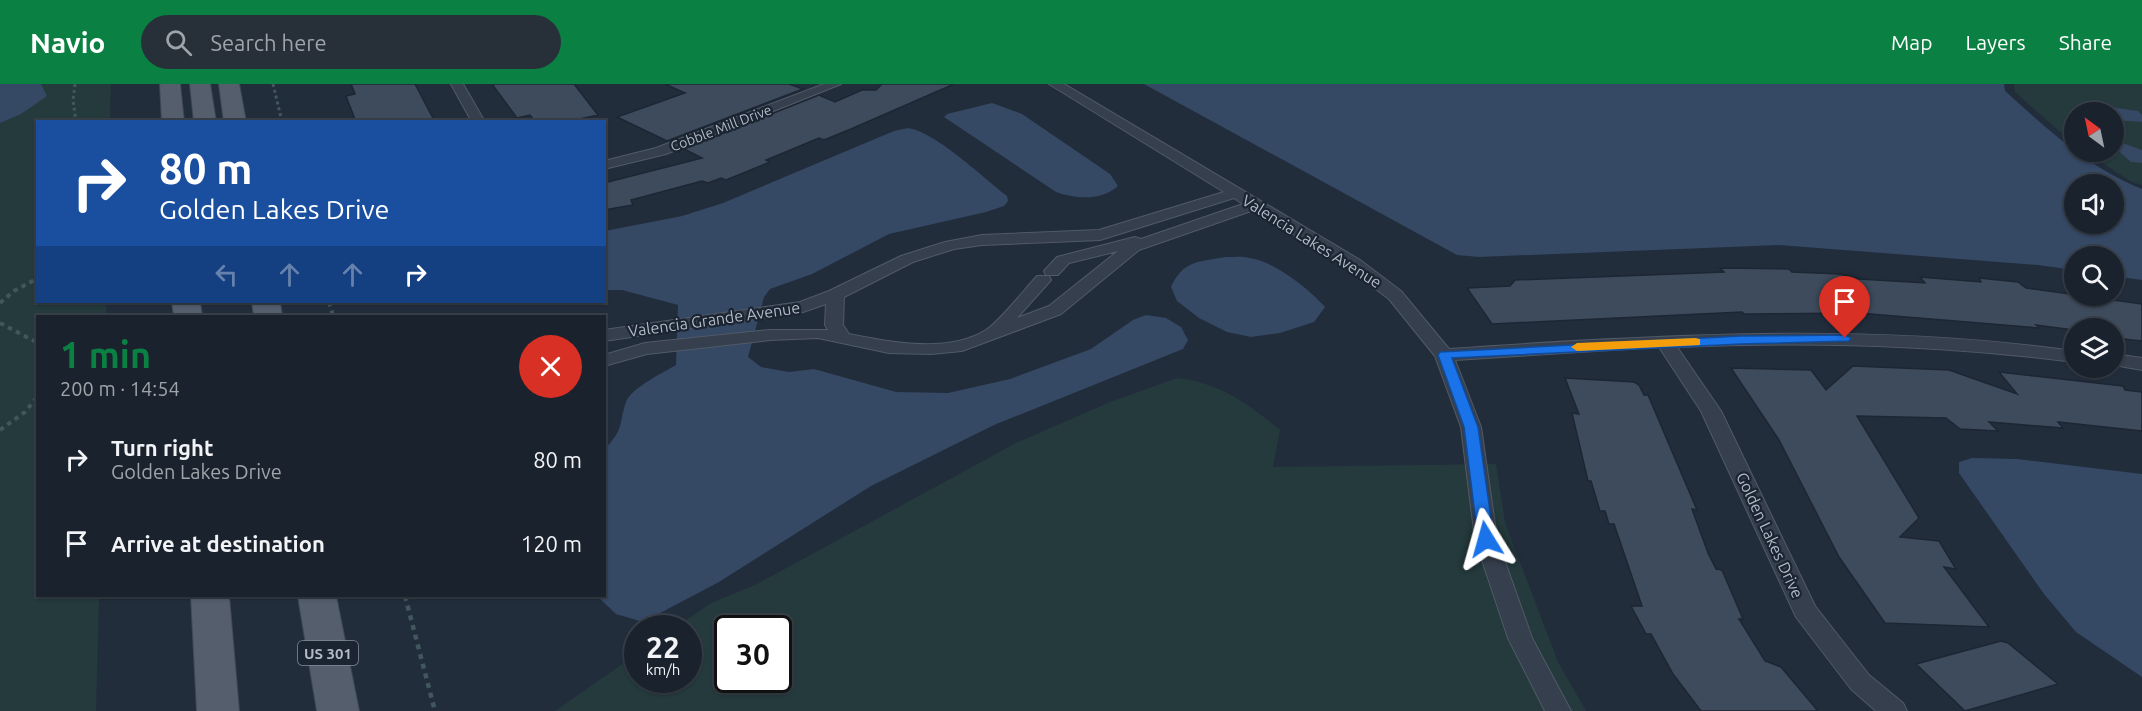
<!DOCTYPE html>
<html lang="en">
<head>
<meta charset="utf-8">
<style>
  :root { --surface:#1a222d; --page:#272f39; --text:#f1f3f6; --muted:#9fa4aa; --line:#383f49; --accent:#0b8043 }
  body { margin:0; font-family:Ubuntu,sans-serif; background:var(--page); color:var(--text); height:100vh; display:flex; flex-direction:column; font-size:22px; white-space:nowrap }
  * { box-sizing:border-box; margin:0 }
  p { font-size:20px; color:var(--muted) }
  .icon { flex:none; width:33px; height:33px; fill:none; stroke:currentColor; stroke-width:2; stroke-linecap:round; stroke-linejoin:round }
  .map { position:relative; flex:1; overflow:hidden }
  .details { position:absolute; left:36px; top:231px; width:570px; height:282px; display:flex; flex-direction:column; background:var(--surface); border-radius:0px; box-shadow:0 2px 4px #0004,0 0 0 2px var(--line) }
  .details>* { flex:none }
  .hud { position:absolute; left:36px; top:36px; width:570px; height:183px; border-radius:0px; box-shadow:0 2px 4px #0004,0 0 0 2px var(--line); background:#1a4fa0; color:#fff; overflow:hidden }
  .needle { width:39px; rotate:327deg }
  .controls { position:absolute; left:2064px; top:18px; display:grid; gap:12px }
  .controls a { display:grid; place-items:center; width:60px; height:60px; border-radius:50%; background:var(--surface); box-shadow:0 2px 4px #0004,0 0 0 2px var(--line); font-size:30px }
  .speed { position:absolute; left:624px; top:531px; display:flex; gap:12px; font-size:30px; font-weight:700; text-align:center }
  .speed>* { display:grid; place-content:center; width:78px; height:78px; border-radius:50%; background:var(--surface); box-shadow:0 2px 4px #0004,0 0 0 2px var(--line); line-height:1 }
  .speed small { font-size:15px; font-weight:400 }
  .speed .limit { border:3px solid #111; border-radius:9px; background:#fff; color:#111 }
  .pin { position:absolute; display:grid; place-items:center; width:51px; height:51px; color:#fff; margin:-62px -26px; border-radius:50% 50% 50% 0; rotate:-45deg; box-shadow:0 0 6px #0007 }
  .pin .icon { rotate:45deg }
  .me { position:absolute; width:66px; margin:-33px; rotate:352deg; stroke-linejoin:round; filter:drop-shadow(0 0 4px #0008) }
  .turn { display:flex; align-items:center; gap:21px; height:126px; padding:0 24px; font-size:27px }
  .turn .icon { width:78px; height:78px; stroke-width:2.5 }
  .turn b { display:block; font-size:42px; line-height:51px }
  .lanes { display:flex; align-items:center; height:57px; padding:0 24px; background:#0003; justify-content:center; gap:30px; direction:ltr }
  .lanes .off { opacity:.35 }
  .round { display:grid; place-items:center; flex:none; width:63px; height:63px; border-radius:32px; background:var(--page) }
  .summary { display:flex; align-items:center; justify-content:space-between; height:102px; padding:0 24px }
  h1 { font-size:36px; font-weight:600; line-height:45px; color:var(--accent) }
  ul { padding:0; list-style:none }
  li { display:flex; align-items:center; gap:18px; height:84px; padding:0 24px }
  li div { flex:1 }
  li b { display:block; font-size:22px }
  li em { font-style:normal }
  header { display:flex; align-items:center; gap:36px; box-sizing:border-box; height:84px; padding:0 30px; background:var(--accent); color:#fff }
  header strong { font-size:28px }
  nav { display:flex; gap:33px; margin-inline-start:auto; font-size:21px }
  .search { width:420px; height:54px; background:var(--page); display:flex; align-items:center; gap:15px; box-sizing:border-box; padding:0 21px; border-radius:33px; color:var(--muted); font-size:22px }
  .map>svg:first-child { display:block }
</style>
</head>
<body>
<header>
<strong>Navio</strong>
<div class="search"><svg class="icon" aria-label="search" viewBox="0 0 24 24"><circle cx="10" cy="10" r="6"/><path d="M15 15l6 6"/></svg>Search here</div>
<nav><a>Map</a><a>Layers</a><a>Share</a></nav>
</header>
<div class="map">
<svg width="2142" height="627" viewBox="0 0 2142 627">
  <rect width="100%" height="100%" fill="#222d3c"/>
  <path fill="#243a3d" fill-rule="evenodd" d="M 0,0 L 111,0 L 110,37 L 38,38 L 38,218 L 106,218 L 106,232 L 38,232 L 38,512 L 99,512 L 96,627 L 0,627 Z
    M 2014,0 L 2142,0 L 2142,101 L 2130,97 L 2086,68 L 2114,68 L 2114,28 L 2074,28 L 2074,60 L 2015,8 Z
    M 1177,294 C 1218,298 1249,320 1280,346 L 1273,383 L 1496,380 L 1505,439 L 1558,578 L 1586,627 L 555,627 L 637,570 L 638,596 L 688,596 L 688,544 L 675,544 L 711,519 L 759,499 L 1016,359 L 1110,318 ZM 728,544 L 778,544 L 778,596 L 728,596 Z"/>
  <path fill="#354864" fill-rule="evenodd" d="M 0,0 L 41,0 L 47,12 L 21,30 L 0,39 Z
    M 1144,0 L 2004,0 L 2005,7 C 2047,45 2089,84 2142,105 L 2142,196 L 2114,192 L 2114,172 L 2074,172 L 2074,186 L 2038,181 L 1779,161 L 1479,173 L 1457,171 ZM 2114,100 L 2114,140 L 2074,140 L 2074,100 Z
    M 992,19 L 1022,30 L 1110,90 L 1118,102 C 1101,117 1076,115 1056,108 L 944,33 L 947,30 Z
    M 2110,23 L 2138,27 L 2142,31 L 2142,38 L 2114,36 L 2114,28 L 2092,28 L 2087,24 Z
    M 908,44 C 936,48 982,93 1007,112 L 1008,117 L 1004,122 L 986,128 L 889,150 L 812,190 L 770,205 L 764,213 L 748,273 L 761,283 L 789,288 L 814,285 L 896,308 L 948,309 L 1010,295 L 1091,265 L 1133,236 L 1146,231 L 1166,234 L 1181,243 L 1188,256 L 1183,265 L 994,341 L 871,402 L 719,498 L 643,538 L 616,530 L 597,512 L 604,512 L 605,365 C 625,343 618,342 626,318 C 630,305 664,288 676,281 L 678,221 L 622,206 L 605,206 L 605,147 L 682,132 L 723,119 L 894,47 Z
    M 2114,56 L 2142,66 L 2142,79 L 2131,78 L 2114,63 Z
    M 1226,173 C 1234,173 1243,172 1250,174 C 1275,178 1309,205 1325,223 L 1314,238 L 1280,249 L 1251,253 L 1227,248 L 1199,234 L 1177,217 L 1171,203 C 1183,176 1199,178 1226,173 Z
    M 1972,374 L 2017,375 L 2142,390 L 2142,593 L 2076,548 L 2044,510 L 1959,389 L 1959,378 Z"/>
  <path fill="#3e4b5c" stroke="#1d2633" stroke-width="1.5" d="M 351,0 L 415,0 L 435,38 L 356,38 L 346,12 L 355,10 Z
    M 492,0 L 574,0 L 598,31 L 566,38 L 535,38 L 530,31 L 517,34 Z
    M 665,0 L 789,0 L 803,5 L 667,57 L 617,33 L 685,9 Z
    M 882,0 L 954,0 L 851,45 L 824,56 L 819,54 L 766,76 L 770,78 L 726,96 L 721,94 L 708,99 L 702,97 L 631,116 L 633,121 L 604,126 L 604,99 L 702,74 L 684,65 L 819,11 L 835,18 L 862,6 L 876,6 Z
    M 1720,184 L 1789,185 L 1792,188 L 1840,190 L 1859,195 L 1925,199 L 1920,193 L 1981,198 L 1979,194 L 2018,198 L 2026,204 L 2142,220 L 2142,257 L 2114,254 L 2114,244 L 2074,246 L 2036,241 L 2039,244 L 1858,229 L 1744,230 L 1742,228 L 1492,240 L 1467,204 L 1510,202 L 1515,196 L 1724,188 Z
    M 1853,282 L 1949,286 L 2017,310 L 1999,288 L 2123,302 L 2125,306 L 2142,308 L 2142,347 L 2058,338 L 2063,344 L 1989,338 L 1998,347 L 1960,345 L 1946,334 L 1857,332 L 1919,434 L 1900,453 L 1939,457 L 1956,485 L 1944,483 L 1989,543 L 1885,539 L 1839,473 L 1779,356 L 1731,284 L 1811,286 L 1826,306 Z
    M 1565,294 L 1634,298 L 1639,301 L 1644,311 L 1648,311 L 1697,426 L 1692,425 L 1708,469 L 1716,485 L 1722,486 L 1743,535 L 1739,535 L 1765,577 L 1781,583 L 1818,627 L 1701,627 L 1673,590 L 1651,550 L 1646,550 L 1631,522 L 1642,522 L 1614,440 L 1609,440 L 1605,427 L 1600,427 L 1591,397 L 1588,397 L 1572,329 L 1579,330 Z
    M 2001,557 L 2008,559 L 2058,600 L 1965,627 L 1916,580 Z"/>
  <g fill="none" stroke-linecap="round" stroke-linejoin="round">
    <g stroke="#515a67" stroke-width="2">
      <path id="minor" d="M 451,0 L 463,0 L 485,38 L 472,38 Z
        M 824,0 L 841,0 L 666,70 L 604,85 L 604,77 L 656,64 Z
        M 1049,0 L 1064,0 L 1360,176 L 1401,207 L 1449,265 C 1657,251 1867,238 2074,267 L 2074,278 C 1942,261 1810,257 1677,263 L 1721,327 L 1815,522 L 1869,591 L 1903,619 L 1907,627 L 1876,627 L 1851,605 L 1796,533 L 1701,327 L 1659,263 L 1455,276 L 1481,343 L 1497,455 L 1532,554 L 1571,627 L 1545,627 L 1508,554 L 1475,455 L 1461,343 L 1435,272 L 1389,215 L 1348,184 L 1254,126 L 1139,166 L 1061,230 L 962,267 L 931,270 L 889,269 L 818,254 L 770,256 L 647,270 L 604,282 L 604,271 L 645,259 L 770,246 L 828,246 L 825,241 L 826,220 L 803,228 L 604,257 L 604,246 L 800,218 L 829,207 L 901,172 L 945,158 L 982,151 L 1099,146 L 1224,108 ZM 1234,114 L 1243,120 L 1141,155 L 1135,153 L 1057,173 L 1044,187 L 1046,191 L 1058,191 L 1069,179 L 1118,167 L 1049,222 L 1017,234 L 1051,196 L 1049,192 L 1037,192 C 1024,206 1000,237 986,246 C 947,270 890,258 849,250 L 843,241 L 844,213 L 913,178 L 954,165 L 982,161 L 1100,156 Z
        M 2114,270 L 2142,274 L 2142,286 L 2114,281 Z"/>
    </g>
    <g stroke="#3f4855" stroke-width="2">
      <path id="primary" d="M 160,0 L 180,0 L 184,38 L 162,38 Z
        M 190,0 L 210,0 L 216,38 L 194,38 Z
        M 219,0 L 239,0 L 246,38 L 224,38 Z
        M 172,218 L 200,218 L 202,232 L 174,232 Z
        M 252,218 L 280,218 L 282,232 L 254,232 Z
        M 191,512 L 229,512 L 239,627 L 197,627 Z
        M 298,512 L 336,512 L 359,627 L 317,627 Z"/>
    </g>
    <path stroke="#42575b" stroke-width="3" stroke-dasharray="3 3" stroke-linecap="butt" d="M 75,0 L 73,16 L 76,38
      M 273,0 L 282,38"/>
    <path stroke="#42575b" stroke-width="4" stroke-dasharray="4.5 4.5" stroke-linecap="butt" d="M 329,218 L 333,232
      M 0,219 L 14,207 L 38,194
      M 0,239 L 38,259
      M 0,346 L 25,328 L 38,312"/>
    <path stroke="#42575b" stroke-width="4.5" stroke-dasharray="5 5" stroke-linecap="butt" d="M 405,512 L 435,627"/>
    <use href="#minor" fill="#363f4d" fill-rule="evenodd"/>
    <use href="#primary" fill="#545e6d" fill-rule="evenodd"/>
  </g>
  <path fill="#1a73e8" stroke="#114b97" stroke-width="1.5" d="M 1845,251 L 1851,254 L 1849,257 L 1741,260 L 1452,274 L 1478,343 L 1494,455 L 1486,460 L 1478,455 L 1464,343 L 1438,271 L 1440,268 L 1741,252 Z"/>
  <path fill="#f59e0b" d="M 1695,254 L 1700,255 L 1700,261 L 1577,267 L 1571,263 L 1577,259 Z"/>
  <g text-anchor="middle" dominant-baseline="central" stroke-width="4.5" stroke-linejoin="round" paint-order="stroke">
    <g font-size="14" fill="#b2bac8" stroke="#1b2431">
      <text transform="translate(721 44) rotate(-21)">Cobble Mill Drive</text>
    </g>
    <rect fill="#1b2431" stroke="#858d9b" stroke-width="1.5" x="298" y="557" width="60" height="24" rx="4.5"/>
    <g font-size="15" font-weight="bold" fill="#b2bac8">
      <text x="328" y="569">US 301</text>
    </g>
    <g font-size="16" fill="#b2bac8" stroke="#1b2431">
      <text transform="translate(1312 157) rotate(32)">Valencia Lakes Avenue</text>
      <text transform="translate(714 235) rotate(-8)">Valencia Grande Avenue</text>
      <text transform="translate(1770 451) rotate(65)">Golden Lakes Drive</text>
    </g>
  </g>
</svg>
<div class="controls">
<a><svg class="needle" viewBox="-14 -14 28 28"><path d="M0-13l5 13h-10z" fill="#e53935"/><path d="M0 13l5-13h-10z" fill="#9fa4aa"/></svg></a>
<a><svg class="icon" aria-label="sound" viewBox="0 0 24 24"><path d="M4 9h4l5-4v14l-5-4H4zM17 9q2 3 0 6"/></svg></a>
<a><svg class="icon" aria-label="search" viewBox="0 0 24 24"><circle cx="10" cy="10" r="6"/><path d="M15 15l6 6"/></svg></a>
<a><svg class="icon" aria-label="layers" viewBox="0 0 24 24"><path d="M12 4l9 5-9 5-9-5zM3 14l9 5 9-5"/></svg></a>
</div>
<div class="speed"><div>22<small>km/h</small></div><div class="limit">30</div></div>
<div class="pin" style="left:1845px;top:254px;background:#d93025"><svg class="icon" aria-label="arrive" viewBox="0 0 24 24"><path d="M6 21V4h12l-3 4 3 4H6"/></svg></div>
<svg class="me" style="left:1486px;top:455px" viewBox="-20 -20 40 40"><path d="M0-17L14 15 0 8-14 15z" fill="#1a73e8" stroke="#fff" stroke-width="4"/></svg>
<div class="hud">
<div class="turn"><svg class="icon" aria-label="right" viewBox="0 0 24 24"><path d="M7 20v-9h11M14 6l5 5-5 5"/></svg><div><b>80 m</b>Golden Lakes Drive</div></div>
<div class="lanes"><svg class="icon off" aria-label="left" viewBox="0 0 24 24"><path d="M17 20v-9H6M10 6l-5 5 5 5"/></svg><svg class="icon off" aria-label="ahead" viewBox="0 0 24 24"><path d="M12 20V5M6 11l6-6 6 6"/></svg><svg class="icon off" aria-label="ahead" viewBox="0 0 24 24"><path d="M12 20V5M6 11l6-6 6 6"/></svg><svg class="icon" aria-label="right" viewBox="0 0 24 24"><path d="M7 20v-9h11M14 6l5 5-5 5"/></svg></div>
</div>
<section class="details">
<div class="summary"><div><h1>1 min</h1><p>200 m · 14:54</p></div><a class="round" style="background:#d93025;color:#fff"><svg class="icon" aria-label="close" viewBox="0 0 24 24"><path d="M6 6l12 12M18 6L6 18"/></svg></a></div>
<ul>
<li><svg class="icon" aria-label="right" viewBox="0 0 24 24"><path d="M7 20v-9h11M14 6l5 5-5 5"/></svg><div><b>Turn right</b><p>Golden Lakes Drive</p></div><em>80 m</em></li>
<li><svg class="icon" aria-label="arrive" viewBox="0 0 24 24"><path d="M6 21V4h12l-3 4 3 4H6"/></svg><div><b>Arrive at destination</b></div><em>120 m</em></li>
</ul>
</section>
</div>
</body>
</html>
